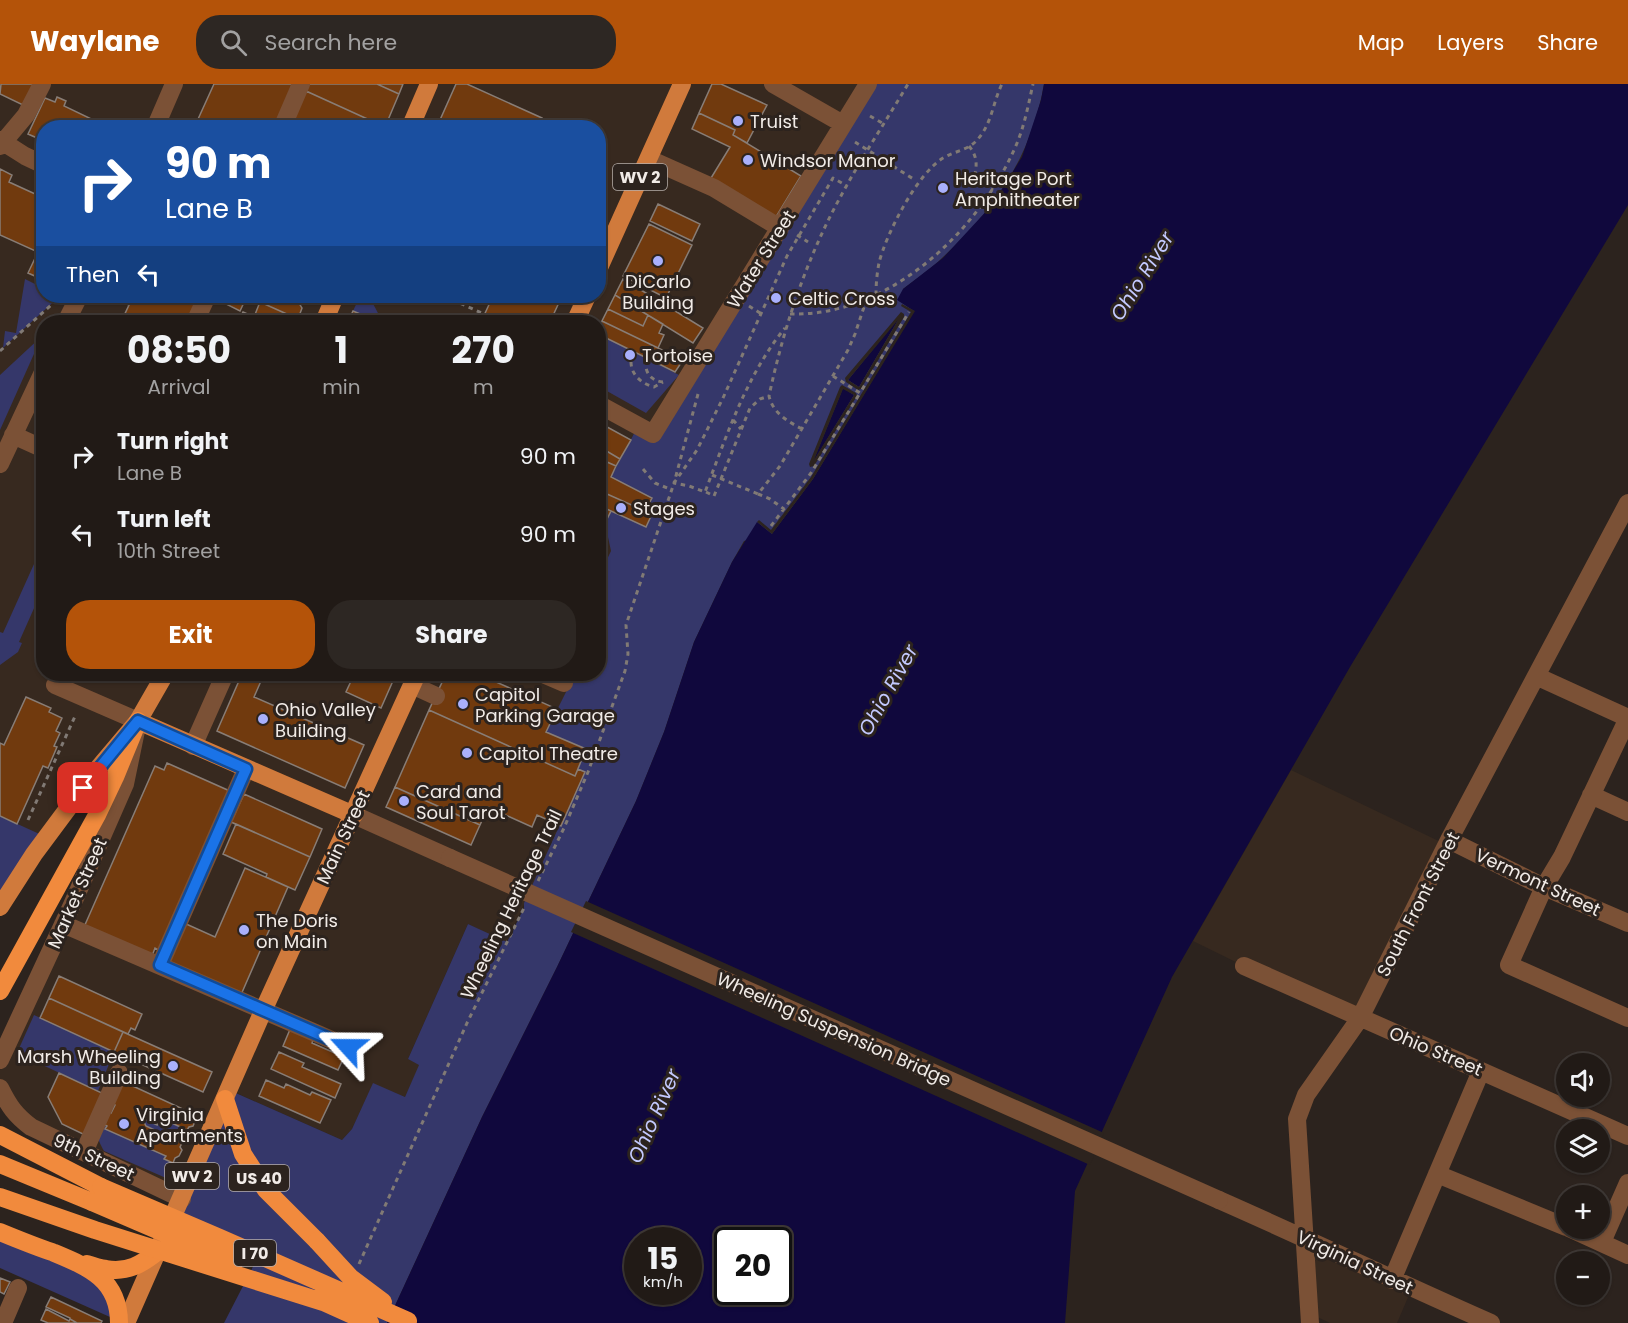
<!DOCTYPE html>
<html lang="en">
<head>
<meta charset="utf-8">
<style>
  :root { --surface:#211a16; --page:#2d2723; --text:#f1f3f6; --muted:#a2a1a1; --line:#3e3835; --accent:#b45309 }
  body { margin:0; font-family:Poppins,sans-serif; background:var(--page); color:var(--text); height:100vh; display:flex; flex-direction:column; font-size:22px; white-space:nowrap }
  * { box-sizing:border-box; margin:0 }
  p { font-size:20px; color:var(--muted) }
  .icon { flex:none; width:33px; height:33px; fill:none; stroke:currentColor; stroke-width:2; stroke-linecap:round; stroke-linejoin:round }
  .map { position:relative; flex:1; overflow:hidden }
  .side { position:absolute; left:36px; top:231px; width:570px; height:366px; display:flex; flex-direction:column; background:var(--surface); border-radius:24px; box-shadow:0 2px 4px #0004,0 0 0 2px var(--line) }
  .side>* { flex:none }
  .guide { position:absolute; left:36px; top:36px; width:570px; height:183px; border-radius:24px; box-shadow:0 2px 4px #0004,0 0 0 2px var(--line); background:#1a4fa0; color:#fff; overflow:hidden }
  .fabs { position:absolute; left:1556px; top:969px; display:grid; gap:12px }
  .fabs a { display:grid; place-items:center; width:54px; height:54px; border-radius:50%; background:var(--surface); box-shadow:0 2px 4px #0004,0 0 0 2px var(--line); font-size:30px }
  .speed { position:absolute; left:624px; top:1143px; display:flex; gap:12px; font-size:30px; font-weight:700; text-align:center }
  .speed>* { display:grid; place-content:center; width:78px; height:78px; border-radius:50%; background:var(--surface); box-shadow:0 2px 4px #0004,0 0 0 2px var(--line); line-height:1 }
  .speed small { font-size:15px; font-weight:400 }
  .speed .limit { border:3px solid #111; border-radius:9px; background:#fff; color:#111 }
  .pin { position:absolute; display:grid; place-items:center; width:51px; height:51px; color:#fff; margin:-26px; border-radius:12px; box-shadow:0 3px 9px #0006 }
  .me { position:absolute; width:66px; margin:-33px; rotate:294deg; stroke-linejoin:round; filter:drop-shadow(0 0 4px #0008) }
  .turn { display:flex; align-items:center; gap:21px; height:126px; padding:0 30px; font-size:27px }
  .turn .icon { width:78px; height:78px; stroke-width:2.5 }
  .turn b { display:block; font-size:42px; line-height:51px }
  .then { display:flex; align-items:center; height:57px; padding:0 30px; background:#0003; gap:12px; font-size:22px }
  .eta { display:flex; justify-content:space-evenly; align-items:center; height:102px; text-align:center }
  .eta b { font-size:36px; font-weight:700; line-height:42px }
  .primary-button { display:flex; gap:12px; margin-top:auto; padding:12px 30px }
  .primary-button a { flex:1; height:69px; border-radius:24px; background:var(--accent); color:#fff; font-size:24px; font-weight:700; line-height:69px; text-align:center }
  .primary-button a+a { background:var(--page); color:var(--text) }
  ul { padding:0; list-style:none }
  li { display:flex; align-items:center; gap:18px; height:78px; padding:0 30px }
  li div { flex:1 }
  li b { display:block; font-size:22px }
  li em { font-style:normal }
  header { display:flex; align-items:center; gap:36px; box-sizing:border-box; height:84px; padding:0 30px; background:var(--accent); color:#fff }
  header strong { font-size:28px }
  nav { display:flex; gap:33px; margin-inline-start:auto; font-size:21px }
  .search { width:420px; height:54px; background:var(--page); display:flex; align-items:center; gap:15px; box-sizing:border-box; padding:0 21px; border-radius:24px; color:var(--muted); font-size:22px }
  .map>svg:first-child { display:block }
</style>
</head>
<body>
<header>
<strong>Waylane</strong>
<div class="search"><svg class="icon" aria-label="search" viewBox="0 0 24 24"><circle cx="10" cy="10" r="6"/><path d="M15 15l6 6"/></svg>Search here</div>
<nav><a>Map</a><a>Layers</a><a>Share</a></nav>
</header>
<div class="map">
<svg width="1628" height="1239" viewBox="0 0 1628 1239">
  <rect width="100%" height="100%" fill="#2c231e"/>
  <path fill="#37291f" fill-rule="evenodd" d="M 0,0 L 868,0 L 653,350 L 638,342 L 611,393 L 652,414 L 599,540 L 598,238 L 44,238 L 44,590 L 575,590 L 586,665 L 578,685 L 561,742 L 506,859 L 468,840 L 408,975 L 420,981 L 405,1013 L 373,1000 L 352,1045 L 342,1056 L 234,1008 L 189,1115 L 52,1053 L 0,1004 L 0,976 L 134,656 L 0,801 ZM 44,44 L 598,44 L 598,212 L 44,212 Z
    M 1291,686 L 1447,761 L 1360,934 L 1244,882 L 1193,857 Z
    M 1306,1154 L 1412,1204 L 1397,1239 L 1330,1239 L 1309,1229 Z"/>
  <path fill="#35376a" d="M 868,0 L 1044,0 C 1032,70 995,126 943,173 C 931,185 916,195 903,205 L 915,227 L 813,395 L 772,450 L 744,457 L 732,478 L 694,558 L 664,648 L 636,717 L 557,883 L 482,1033 L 387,1239 L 224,1239 L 259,1171 L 173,1133 L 229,1006 L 342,1056 L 352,1045 L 373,999 L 405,1013 L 419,981 L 408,975 L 468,840 L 507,858 L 524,824 L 524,819 L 584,688 L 578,685 L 586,665 L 546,648 L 575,590 L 598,590 L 599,492 L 611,467 L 605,439 L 611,427 L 645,427 L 652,415 L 611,393 L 638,342 L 653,350 Z
    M 25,195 L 43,204 L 44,212 L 60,212 L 3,264 L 5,247 L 16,249 Z
    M 360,212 L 369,212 L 379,231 L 396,238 L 379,238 L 353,227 Z
    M 599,250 L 679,291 L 646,329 L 598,302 Z
    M 42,252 L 0,346 L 0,291 Z
    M 43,460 L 43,504 L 19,558 L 22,559 L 18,568 L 0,581 L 0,548 L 3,549 Z
    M 0,732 L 46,753 L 0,823 Z
    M 34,931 L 114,968 L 98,1007 L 17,969 Z
    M 152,1030 L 187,1046 L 182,1059 L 146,1042 L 144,1038 L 147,1032 Z
    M 100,1038 L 107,1042 L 106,1045 L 166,1072 L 165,1075 L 173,1079 L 166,1094 L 104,1067 C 98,1056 95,1050 100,1038 Z
    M 0,1148 L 95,1188 L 119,1237 L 0,1184 Z"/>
  <path fill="#10083d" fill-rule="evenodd" d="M 1044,0 L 1628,0 L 1628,121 L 1350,583 L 1172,893 L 1075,1107 L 1065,1239 L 387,1239 L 482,1033 L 557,883 L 636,717 L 664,648 L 694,558 L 732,478 L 757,438 L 772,450 L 813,395 L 914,227 L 897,216 L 903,205 L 943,174 L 992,121 L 1022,73 L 1041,16 ZM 638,1156 L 688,1156 L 688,1208 L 638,1208 ZM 728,1156 L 778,1156 L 778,1208 L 728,1208 Z
    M 901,231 L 859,303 L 848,296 Z
    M 843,304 L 854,311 L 812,380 Z"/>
  <path fill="#2c231e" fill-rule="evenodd" d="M 902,220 L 915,227 L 813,395 L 772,450 L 757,438 L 759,436 L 771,446 L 811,393 L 911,228 L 901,222 Z
    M 901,228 L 904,230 L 904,233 L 861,305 L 858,306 L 846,298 L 845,294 ZM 898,236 L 859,303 L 848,296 Z
    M 842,301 L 856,309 L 857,312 L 814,382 L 810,383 L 809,380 L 840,303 ZM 843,305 L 854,311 L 814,376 Z
    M 586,817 L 1104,1049 L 1090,1081 L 571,848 Z"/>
  <path fill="#713a0e" stroke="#887d76" stroke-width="1.5" d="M 1,0 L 34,0 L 25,22 L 0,10 Z
    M 214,0 L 294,0 L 274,44 L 194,44 Z
    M 309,0 L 377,0 L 399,10 L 385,43 L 306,7 Z
    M 377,0 L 403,0 L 399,10 Z
    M 456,0 L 467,0 L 542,34 L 538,44 L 456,44 L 440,36 Z
    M 712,0 L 721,0 L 767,21 L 747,59 L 733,51 L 735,46 L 699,29 Z
    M 306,7 L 385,43 L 384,44 L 298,44 L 291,40 Z
    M 57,13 L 66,17 L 64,22 L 110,44 L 44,44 L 44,57 L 28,50 L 45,14 L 55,18 Z
    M 699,29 L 735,46 L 733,51 L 801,92 L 776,133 L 711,94 L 730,63 L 692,45 Z
    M 0,85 L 12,91 L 9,98 L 44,114 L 44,196 L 28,189 L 38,168 L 0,151 Z
    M 658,120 L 700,140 L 692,157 L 650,137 Z
    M 649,140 L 692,161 L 666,214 L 623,192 Z
    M 623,195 L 703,244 L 693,259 L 615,211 Z
    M 615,211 L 648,231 L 643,242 L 608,225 Z
    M 109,212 L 202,212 L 190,238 L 121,238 L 129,221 Z
    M 230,212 L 247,212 L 240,227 L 226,220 Z
    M 263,212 L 282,212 L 299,219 L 302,224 L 298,235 L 260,218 Z
    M 493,212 L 562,212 L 550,238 L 481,238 Z
    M 260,218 L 298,235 L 296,238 L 267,238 L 254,233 Z
    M 608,225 L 643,242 L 648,231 L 663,240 L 659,249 L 664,251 L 658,264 L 602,237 Z
    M 353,227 L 379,238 L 348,238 Z
    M 243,228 L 254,233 L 267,238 L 238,238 Z
    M 602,237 L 658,264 L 683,276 L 675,288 L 598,250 L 598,246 Z
    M 598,338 L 631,356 L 620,375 L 598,362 Z
    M 598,362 L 620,375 L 616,382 L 598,374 Z
    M 598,374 L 616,382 L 611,393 L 652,414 L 645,427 L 598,406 Z
    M 598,406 L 652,430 L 646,443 L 598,421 Z
    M 598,421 L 611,427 L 605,439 L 598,436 Z
    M 242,590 L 261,597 L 254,613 L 364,661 L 345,704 L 217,647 Z
    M 339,590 L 396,590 L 381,624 L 346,608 L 352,595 Z
    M 446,590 L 478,590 L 557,625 L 546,648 L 586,665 L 575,692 L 429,626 Z
    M 26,613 L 51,624 L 49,628 L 62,634 L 56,647 L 60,649 L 54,662 L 57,663 L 48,684 L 43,682 L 17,740 L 0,732 L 0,659 L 4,661 Z
    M 429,626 L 575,692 L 578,685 L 585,688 L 561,742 L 537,731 L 532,743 L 488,723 L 480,741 L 395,703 Z
    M 167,679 L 232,708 L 162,868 L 155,864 L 152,872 L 84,843 L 155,682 L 164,686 Z
    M 395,703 L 480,741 L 471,761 L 386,723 Z
    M 244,710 L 322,745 L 310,773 L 231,738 Z
    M 236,740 L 310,773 L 295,806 L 266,793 L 267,790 L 223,770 Z
    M 245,784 L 288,803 L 240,913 L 166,880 L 184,839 L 215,853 Z
    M 59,892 L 142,930 L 135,946 L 131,944 L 128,950 L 49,914 Z
    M 49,914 L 123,948 L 114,968 L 40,934 Z
    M 291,943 L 314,953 L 312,959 L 344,973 L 338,986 L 283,962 Z
    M 123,948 L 212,988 L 203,1008 L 114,968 Z
    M 279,968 L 304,979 L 302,983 L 341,1000 L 335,1014 L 271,985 Z
    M 59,989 L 104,1010 L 85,1051 L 62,1040 L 48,1013 Z
    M 266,996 L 284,1004 L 286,1000 L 310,1011 L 312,1008 L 331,1016 L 320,1039 L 259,1012 Z
    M 124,998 L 187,1027 L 188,1023 L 196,1027 L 194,1030 L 196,1035 L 193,1042 L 189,1043 L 187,1046 L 152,1030 L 147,1032 L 144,1038 L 146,1042 L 182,1059 L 180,1063 L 182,1066 L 179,1072 L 175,1074 L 173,1079 L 164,1075 L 166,1072 L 105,1045 L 107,1042 L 100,1038 L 105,1027 L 111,1029 L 115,1021 L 109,1018 Z
    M 0,1194 L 10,1198 L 4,1210 L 0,1208 Z
    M 51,1213 L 102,1237 L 101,1239 L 77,1239 L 70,1235 L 70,1234 L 46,1223 Z
    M 46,1225 L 69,1237 L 70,1235 L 77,1239 L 48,1239 L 41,1236 Z"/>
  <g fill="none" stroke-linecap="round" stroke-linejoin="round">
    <path stroke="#817a75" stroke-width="3" stroke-dasharray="4.5 4.5" stroke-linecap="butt" d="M 870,32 L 884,40
      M 855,58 L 915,96
      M 969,62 C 978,73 977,82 974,94 L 993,106
      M 797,151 L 808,158
      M 876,211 C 876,200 877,189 879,179 C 886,150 917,90 943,74 C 955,67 969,66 978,55 C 992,39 993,18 1002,0
      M 444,212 L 484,230
      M 749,222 L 760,229
      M 790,230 C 887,233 976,150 1014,66 C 1024,45 1028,22 1033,0
      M 0,267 L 59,214
      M 646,276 C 644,288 651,297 663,298
      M 631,278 C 631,291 642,300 654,303 L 663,298
      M 833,292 L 860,309 L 909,228
      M 698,310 L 674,399 L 689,402 L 705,408 C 727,351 746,292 785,244
      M 733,336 L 741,345
      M 802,345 C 787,337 773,329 769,312 C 784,242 807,173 842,110 C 862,73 886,37 908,0
      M 643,385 L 655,399 L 672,406
      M 712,391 L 758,410 L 780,382 L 848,266 L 855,250 L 866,217
      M 706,408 L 714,412 L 750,324 L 760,315 L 769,312
      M 758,410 L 770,415 L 784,425
      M 771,442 L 811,389 L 860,309
      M 28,736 L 76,630
      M 538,797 L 564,744 L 588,688 L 625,587 L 628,570 L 626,541 L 674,399 L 697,366 L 723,314 L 787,172 L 833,94 L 847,102
      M 146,1035 L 189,1055
      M 359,1180 L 467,939 L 524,824"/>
    <path stroke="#7b5136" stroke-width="18" d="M 773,0 L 843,40
      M 155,44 L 174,0
      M 282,44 L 301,0
      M 0,56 L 25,72 L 44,81
      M 0,62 L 26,31 L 42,0
      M 649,75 L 714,104 L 780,144
      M 66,238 L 79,212
      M 195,238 L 207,212
      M 598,320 L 653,350 L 868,0
      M 13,351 L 44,365
      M 0,380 L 44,286
      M 543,590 L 564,599
      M 1536,592 L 1628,634
      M 412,601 L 436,612
      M 1628,634 L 1562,773 L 1544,803 L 1509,881 L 1628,934
      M 193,662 L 225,590
      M 1591,711 L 1628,728
      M 354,731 L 450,774
      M 1449,756 L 1544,803 L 1628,839
      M 63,840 L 348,963
      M 160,881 L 246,685
      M 1244,882 L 1628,1052
      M 0,976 L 72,821 L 125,700 L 138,637 L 55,601
      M 0,1004 C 9,1022 15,1031 31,1043 L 182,1115
      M 84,1068 L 119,989
      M 1437,1090 L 1566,1143
      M 1219,1116 C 1310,1156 1400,1199 1491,1239
      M 1569,1144 L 1628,1171
      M 1602,1158 L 1628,1099
      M 1392,1196 L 1481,987
      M 3,1239 L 18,1204
      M 1310,1239 L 1297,1035 L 1306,1011 L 1360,934 L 1449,756 L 1628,419"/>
    <path stroke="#d07a3c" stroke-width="18" d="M 410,44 L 429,0
      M 598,186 L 682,0
      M 324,238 L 335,212
      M 575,238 L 587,212
      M 138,637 L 354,731
      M 0,823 L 34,770 L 95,688 L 138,637 L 165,590
      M 126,1239 L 263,927 L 417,590"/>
    <path stroke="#f18a3d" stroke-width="18" d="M 0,907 L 97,731 L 115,693 L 138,637
      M 225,1015 L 243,1070 L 266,1106 L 317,1157
      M 0,1051 L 101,1103
      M 0,1080 L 92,1118
      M 0,1148 C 17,1155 34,1162 52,1168 C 88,1183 119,1195 119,1239
      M 87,1180 C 93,1182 100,1184 106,1185 C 127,1189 142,1180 157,1168"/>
    <path stroke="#7b5136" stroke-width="18" d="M 450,774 L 1219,1116"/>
    <path stroke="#f18a3d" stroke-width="18" d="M 101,1103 L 220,1154 L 408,1237
      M 0,1113 L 95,1146 L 326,1219
      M 92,1118 L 234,1179
      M 317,1157 L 351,1194 L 383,1218
      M 317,1215 L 370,1239"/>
  </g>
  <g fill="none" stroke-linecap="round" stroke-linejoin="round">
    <g stroke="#114b97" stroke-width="15">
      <path id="route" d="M 83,704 L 138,637 L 246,685 L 160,881 L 348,963"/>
    </g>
    <use href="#route" stroke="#1a73e8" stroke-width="10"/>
  </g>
  <g fill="#a9b0fc" stroke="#2c231e" stroke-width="2">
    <circle cx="738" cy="37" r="6"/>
    <circle cx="748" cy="76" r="6"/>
    <circle cx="943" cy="104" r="6"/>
    <circle cx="658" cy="177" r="6"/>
    <circle cx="776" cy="214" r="6"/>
    <circle cx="630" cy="271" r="6"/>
    <circle cx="621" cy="424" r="6"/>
    <circle cx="463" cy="620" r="6"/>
    <circle cx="263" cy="635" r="6"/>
    <circle cx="467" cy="669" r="6"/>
    <circle cx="404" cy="717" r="6"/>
    <circle cx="244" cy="846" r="6"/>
    <circle cx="173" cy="982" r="6"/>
    <circle cx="124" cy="1040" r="6"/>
  </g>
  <g text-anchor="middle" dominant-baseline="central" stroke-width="6" stroke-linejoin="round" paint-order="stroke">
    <g fill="#2c231e" stroke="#b6afab" stroke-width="1.5">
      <rect x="613" y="80" width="54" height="26" rx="4.5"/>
      <rect x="165" y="1079" width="54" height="26" rx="4.5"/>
      <rect x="229" y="1081" width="60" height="26" rx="4.5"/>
      <rect x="234" y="1156" width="42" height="26" rx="4.5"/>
    </g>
    <g font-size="16" font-weight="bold" fill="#f1ebe7">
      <text x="640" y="93">WV 2</text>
      <text x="192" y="1092">WV 2</text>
      <text x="259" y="1094">US 40</text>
      <text x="255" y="1169">I 70</text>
    </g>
    <g font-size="18" fill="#f1ebe7" stroke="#2c231e" text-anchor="start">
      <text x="750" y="37">Truist</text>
      <text x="760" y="76">Windsor Manor</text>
      <text x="955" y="94">Heritage Port<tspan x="955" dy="21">Amphitheater</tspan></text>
      <text x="658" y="197" text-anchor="middle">DiCarlo<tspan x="658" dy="21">Building</tspan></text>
      <text x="788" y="214">Celtic Cross</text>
      <text x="642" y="271">Tortoise</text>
      <text x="633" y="424">Stages</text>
      <text x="475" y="610">Capitol<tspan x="475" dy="21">Parking Garage</tspan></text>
      <text x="275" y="625">Ohio Valley<tspan x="275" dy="21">Building</tspan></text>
      <text x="479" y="669">Capitol Theatre</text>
      <text x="416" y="707">Card and<tspan x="416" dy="21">Soul Tarot</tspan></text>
      <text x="256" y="836">The Doris<tspan x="256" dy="21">on Main</tspan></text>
      <text x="161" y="972" text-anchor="end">Marsh Wheeling<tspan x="161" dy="21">Building</tspan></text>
      <text x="136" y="1030">Virginia<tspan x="136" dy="21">Apartments</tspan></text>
    </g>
    <g font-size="18" fill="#f1ebe7" stroke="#2c231e">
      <text transform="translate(761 175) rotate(-58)">Water Street</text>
      <text transform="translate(343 753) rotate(-65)">Main Street</text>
      <text transform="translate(1538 798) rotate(25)">Vermont Street</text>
      <text transform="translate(77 809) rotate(-66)">Market Street</text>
      <text transform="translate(511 820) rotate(-64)">Wheeling Heritage Trail</text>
      <text transform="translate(1418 820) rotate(-63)">South Front Street</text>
      <text transform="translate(834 945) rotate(24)">Wheeling Suspension Bridge</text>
      <text transform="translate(1436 967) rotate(23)">Ohio Street</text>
      <text transform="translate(94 1073) rotate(25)">9th Street</text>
      <text transform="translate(1355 1178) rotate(25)">Virginia Street</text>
    </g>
    <g font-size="20" font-style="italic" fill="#c3c9fe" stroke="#2c231e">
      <text transform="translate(1142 192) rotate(-58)">Ohio River</text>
      <text transform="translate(888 606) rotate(-61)">Ohio River</text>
      <text transform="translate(654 1032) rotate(-66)">Ohio River</text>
    </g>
  </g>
</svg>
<div class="fabs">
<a><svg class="icon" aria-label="sound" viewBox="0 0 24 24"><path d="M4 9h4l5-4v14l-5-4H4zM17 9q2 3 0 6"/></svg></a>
<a><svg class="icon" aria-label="layers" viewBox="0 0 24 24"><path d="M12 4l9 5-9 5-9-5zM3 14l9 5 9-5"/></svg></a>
<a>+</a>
<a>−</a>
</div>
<div class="speed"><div>15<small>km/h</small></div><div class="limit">20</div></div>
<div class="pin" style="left:83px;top:704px;background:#d93025"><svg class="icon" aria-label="arrive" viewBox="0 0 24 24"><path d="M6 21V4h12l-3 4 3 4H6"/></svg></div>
<svg class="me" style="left:348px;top:963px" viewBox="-20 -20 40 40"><path d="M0-17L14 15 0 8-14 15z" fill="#1a73e8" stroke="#fff" stroke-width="4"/></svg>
<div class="guide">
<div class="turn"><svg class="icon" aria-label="right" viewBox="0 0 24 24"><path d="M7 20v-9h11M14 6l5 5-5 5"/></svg><div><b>90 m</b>Lane B</div></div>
<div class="then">Then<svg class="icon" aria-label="left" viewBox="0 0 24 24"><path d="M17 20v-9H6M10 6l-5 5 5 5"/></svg></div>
</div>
<section class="side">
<div class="eta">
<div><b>08:50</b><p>Arrival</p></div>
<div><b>1</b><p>min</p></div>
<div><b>270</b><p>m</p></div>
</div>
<ul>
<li><svg class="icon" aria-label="right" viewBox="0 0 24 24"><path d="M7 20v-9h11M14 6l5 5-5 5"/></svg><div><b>Turn right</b><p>Lane B</p></div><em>90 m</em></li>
<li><svg class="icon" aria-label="left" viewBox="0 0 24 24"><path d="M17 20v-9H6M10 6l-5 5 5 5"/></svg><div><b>Turn left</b><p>10th Street</p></div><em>90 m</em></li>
</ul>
<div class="primary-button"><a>Exit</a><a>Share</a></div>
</section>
</div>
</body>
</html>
